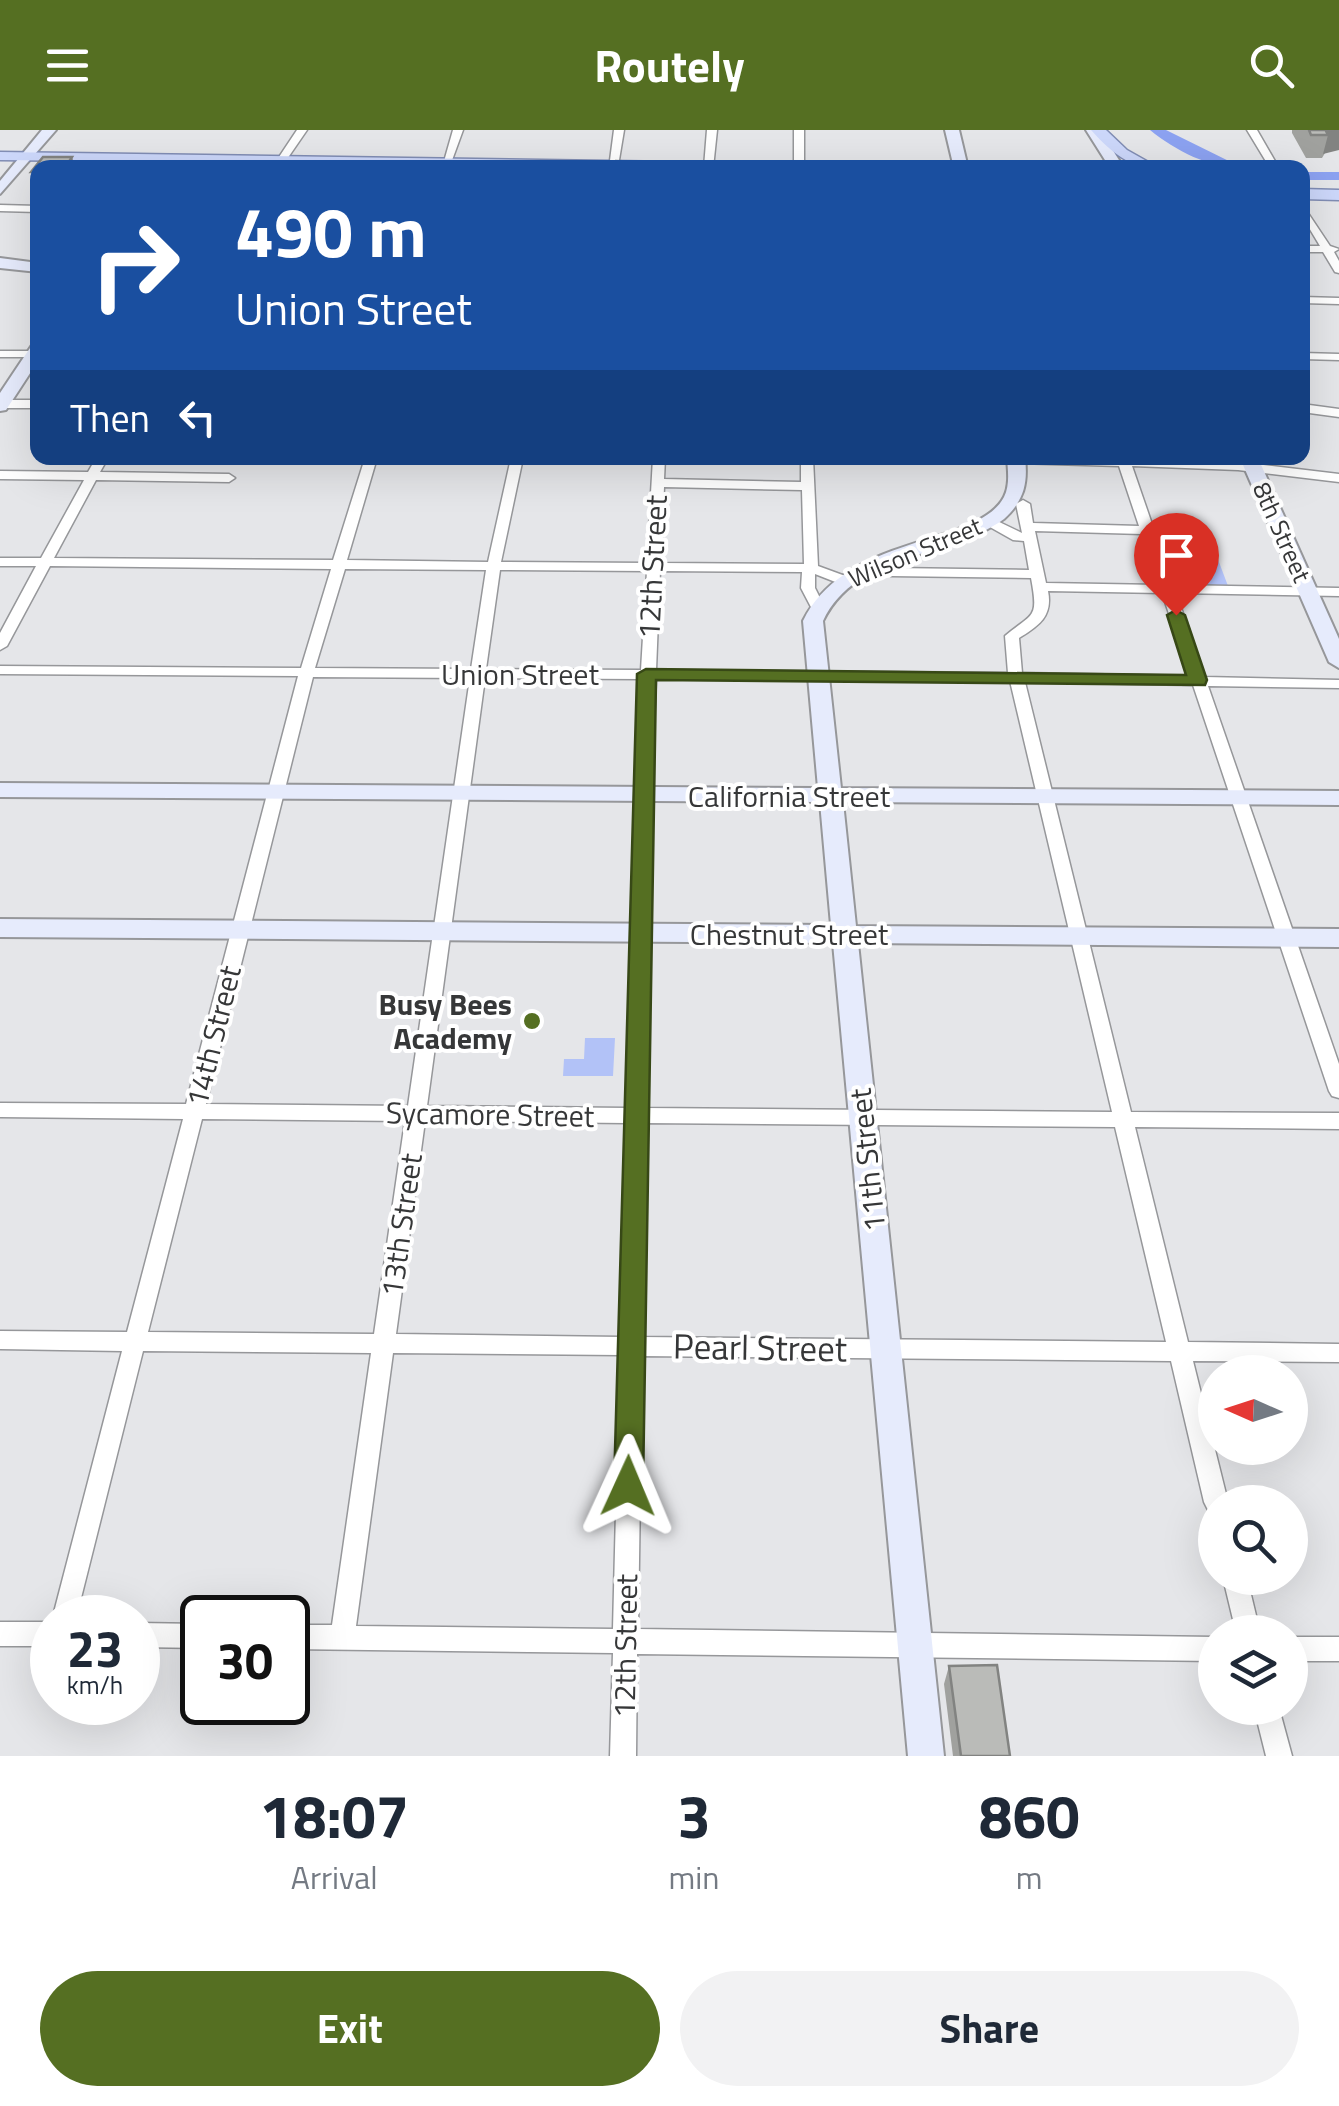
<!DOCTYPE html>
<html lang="en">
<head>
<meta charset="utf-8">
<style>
  :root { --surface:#fff; --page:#f2f2f3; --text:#1f2937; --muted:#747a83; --accent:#556f22 }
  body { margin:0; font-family:"Titillium Web",sans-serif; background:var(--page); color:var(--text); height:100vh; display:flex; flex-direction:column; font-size:38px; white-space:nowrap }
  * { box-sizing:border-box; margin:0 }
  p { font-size:32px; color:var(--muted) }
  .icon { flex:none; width:55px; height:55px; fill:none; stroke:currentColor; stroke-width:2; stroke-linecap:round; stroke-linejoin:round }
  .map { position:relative; height:1626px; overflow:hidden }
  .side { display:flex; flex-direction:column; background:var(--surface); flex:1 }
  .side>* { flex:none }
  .top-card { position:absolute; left:30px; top:30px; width:1280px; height:305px; border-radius:20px; box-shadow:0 10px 40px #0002; background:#1a4fa0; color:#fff; overflow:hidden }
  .needle { width:65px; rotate:273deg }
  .buttons { position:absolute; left:1198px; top:1225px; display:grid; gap:20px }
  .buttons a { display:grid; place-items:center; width:110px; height:110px; border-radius:50%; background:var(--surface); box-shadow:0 10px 40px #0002; font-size:50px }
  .speed { position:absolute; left:30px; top:1465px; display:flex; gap:20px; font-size:50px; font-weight:700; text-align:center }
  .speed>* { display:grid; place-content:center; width:130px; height:130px; border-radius:50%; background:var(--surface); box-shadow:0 10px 40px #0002; line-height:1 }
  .speed small { font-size:25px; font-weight:400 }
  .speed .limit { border:5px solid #111; border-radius:15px; background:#fff; color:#111 }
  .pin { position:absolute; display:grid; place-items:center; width:85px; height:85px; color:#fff; margin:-102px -42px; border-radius:50% 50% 50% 0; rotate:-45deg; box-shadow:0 0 10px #0007 }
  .pin .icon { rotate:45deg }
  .me { position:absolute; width:110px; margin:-55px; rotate:1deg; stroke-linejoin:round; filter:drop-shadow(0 0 8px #0008) }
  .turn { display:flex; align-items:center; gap:35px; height:210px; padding:0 40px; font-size:45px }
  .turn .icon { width:130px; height:130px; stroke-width:2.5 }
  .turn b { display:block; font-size:70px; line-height:85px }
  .then { display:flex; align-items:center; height:95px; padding:0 40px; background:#0003; gap:20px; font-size:38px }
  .eta { display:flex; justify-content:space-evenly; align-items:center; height:170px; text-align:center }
  .eta b { font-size:60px; font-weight:700; line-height:70px }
  .cta { display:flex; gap:20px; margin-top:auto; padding:20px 40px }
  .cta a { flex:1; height:115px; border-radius:60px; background:var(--accent); color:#fff; font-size:40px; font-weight:700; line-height:115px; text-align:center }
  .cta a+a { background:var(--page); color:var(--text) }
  header { display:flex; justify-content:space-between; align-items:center; height:130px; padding:0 40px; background:var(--accent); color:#fff; font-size:45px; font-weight:700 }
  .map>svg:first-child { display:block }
</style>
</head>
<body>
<header><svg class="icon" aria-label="menu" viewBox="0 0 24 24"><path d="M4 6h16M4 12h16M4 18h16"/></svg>Routely<svg class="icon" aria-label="search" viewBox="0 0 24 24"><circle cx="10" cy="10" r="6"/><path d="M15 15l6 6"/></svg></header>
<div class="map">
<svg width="1339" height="1626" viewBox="0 0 1339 1626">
  <rect width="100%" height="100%" fill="#e5e6e9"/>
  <path fill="#b2c2f7" d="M 1150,395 L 1205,395 L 1228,456 L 1171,455 Z
    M 585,908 L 615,908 L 613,946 L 563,946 L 564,929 L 584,929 Z"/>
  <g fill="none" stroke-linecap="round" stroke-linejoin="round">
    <path fill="#8ca2f1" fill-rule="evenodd" d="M 1150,0 L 1166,0 L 1243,38 C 1209,38 1176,21 1150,0 Z
      M 1302,42 L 1339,42 L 1339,50 L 1302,50 Z"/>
    <g stroke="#96979a" stroke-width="3">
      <path id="street" d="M 297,0 L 307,0 L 285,32 L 279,32 L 277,30 Z
        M 453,0 L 463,0 L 451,33 L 443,35 Z
        M 614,0 L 624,0 L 618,36 L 609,38 Z
        M 707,0 L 717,0 L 713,38 L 704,37 Z
        M 794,0 L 804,0 L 804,38 L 794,38 Z
        M 1247,0 L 1257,0 L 1279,38 L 1270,38 Z
        M 1302,74 L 1330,116 L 1339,119 L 1334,122 L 1339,131 L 1339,143 L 1335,142 L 1323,122 L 1302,122 L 1302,116 L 1320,116 L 1302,86 Z
        M 0,75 L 38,76 L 38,82 L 0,81 Z
        M 1302,167 L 1339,168 L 1339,174 L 1302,173 Z
        M 0,221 L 38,221 L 38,227 L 0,227 Z
        M 1302,223 L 1339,224 L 1339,230 L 1302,229 Z
        M 1,270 L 38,270 L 38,278 L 1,278 Z
        M 1302,274 L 1339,279 L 1339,287 L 1302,282 Z
        M 96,328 L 108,328 L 100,342 L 229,344 L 235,348 L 229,352 L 96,350 L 54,428 L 333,430 L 365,328 L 377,328 L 347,430 L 488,432 L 511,328 L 523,328 L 501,432 L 647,433 L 653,328 L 665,328 L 664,349 L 801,352 L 801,328 L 813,328 L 818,436 L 848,447 L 848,453 L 838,453 L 815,444 L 815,458 L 824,476 L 817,480 L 812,479 L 801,458 L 802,442 L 660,441 L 656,540 L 1008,543 L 1005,506 C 1033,482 1039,490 1031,448 L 891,446 L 870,434 L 877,430 L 894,438 L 1029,440 L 1024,411 L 1013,410 L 981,392 L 988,388 L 993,389 L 1022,403 L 1016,374 L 1023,370 L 1030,374 L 1033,393 L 1139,396 L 1119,336 L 1017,333 L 1013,332 L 1012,328 L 1238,332 L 1339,344 L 1339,352 L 1238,340 L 1132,336 L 1173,455 L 1339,458 L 1339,466 L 1176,463 L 1205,547 L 1339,550 L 1339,558 L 1208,556 L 1339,934 L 1339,968 L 1332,966 L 1329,961 L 1193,555 L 1025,552 L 1131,982 L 1339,983 L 1339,999 L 1135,997 L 1188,1212 L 1339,1214 L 1339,1232 L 1193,1231 L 1228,1372 L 1215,1372 L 1215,1382 L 1208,1380 L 1204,1372 L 1171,1231 L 642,1226 L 638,1499 L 1215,1507 L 1215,1531 L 637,1524 L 636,1626 L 610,1626 L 613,1523 L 288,1519 L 288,1495 L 332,1495 L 371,1223 L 143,1221 L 76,1488 L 52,1490 L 122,1221 L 0,1219 L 0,1201 L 127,1202 L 183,989 L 0,987 L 0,973 L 186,974 L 298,546 L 0,544 L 0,536 L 301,538 L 331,439 L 50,436 L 7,516 L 0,520 L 0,503 L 36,436 L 0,436 L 0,428 L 41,428 L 84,350 L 0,349 L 0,341 L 88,342 ZM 664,357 L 802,360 L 804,434 L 661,433 ZM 1035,401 L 1142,404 L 1159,455 L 1046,453 ZM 345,439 L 486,440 L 471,539 L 315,538 ZM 500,440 L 647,441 L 641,540 L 486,539 ZM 1048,461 L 1162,463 L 1190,546 L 1022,543 L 1019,508 C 1039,496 1053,486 1048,461 ZM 313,547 L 470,548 L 408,976 L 206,974 ZM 485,548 L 641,549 L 635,659 L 627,978 L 427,976 ZM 656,549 L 1010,551 L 1112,982 L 646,978 L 651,659 ZM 202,989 L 405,991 L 374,1204 L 148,1202 ZM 425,991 L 626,993 L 621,1207 L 396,1204 ZM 646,993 L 1115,997 L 1166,1212 L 642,1207 ZM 393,1223 L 620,1225 L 613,1499 L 356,1496 Z
        M 1223,1448 L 1247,1448 L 1260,1502 L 1236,1502 Z
        M 0,1492 L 52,1492 L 52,1516 L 0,1516 Z
        M 138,1493 L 202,1494 L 202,1518 L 138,1517 Z
        M 1290,1507 L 1339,1507 L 1339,1531 L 1290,1531 Z
        M 1254,1578 L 1279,1578 L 1292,1626 L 1266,1626 Z"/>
    </g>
    <g stroke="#96979a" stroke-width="4">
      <path id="secondary" d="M 42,0 L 56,0 L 0,64 L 0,51 Z
        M 945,0 L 959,0 L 968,38 L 954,38 Z
        M 1086,0 L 1100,0 L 1124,38 L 1110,38 Z
        M 0,128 L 38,133 L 38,142 L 0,138 Z
        M 38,213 L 38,231 L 6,280 L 0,281 L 0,263 L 32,215 Z
        M 1007,328 L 1025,328 C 1028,353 1024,371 1004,389 C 948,430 857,420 823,491 L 841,658 L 1339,661 L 1339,675 L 843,672 L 856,796 L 1339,799 L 1339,817 L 858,813 L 944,1626 L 908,1626 L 833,813 L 0,807 L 0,789 L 831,795 L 820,672 L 0,667 L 0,653 L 818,658 L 803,491 C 846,403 978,417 1004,367 C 1010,355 1008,341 1007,328 Z
        M 1240,328 L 1258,328 L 1339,509 L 1339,538 L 1329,532 Z"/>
    </g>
    <g stroke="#818db4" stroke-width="3">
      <path id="primary" d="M 1091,0 L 1106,0 L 1127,20 L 1159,38 C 1129,38 1111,22 1091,0 Z
        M 0,22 L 746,33 L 753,38 L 0,30 Z
        M 1302,59 L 1339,60 L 1339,70 L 1302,69 Z"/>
    </g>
    <use href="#street" fill="#fff" fill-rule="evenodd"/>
    <use href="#secondary" fill="#e6ebfc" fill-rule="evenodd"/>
    <use href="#primary" fill="#ccd7fa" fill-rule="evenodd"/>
  </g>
  <path fill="#a0a19e" d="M 1292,0 L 1339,0 L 1322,28 L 1306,28 L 1292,3 Z
    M 43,27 L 72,27 L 74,36 L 73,38 L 38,38 L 38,51 L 33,51 L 31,42 Z
    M 949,1536 L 1010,1626 L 953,1626 L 944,1554 Z"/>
  <path fill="#828381" d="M 1334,0 L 1339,0 L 1339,20 L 1323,24 L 1328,5 L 1326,1 Z
    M 72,27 L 74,36 L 73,38 L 65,38 Z"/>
  <path fill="#babbb8" stroke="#828381" stroke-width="2.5" d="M 1309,0 L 1334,0 L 1326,1 L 1328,5 L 1311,5 Z
    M 43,27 L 72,27 L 65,38 L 38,38 L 38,42 L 31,42 Z
    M 616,31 L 643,32 L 642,38 L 614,38 Z
    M 997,1535 L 1010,1626 L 961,1626 L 949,1536 Z"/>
  <path fill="#556f22" stroke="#374816" stroke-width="2.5" d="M 1176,480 L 1185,485 L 1207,550 L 1205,555 L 656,550 L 643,1356 L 639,1366 L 628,1370 L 618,1366 L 614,1356 L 637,544 L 646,539 L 1186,545 L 1167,485 Z"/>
  <circle fill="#556f22" stroke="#fff" stroke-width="4" cx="532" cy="891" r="10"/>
  <g text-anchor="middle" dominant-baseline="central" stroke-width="8" stroke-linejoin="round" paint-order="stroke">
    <g font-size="25" fill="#363738" stroke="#fff">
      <text transform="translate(1282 402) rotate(66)">8th Street</text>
      <text transform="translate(915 422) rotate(-23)">Wilson Street</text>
    </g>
    <g font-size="30" fill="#363738" stroke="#fff">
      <text transform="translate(652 437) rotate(-87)">12th Street</text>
      <text x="520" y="544">Union Street</text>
      <text x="789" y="666">California Street</text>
      <text x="789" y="804">Chestnut Street</text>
      <text transform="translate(213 906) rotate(-76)">14th Street</text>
      <text transform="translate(490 984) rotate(1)">Sycamore Street</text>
      <text transform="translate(867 1030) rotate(-96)">11th Street</text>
      <text transform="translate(401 1095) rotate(-82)">13th Street</text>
      <text transform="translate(625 1516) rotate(-89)">12th Street</text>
    </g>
    <g font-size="30" font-weight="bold" fill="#363738" stroke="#fff" text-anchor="end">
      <text x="512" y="874">Busy Bees<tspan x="512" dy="34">Academy</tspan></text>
    </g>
    <g font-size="35" fill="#363738" stroke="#fff">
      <text transform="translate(760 1217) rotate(1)">Pearl Street</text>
    </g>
  </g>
</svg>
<div class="buttons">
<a><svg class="needle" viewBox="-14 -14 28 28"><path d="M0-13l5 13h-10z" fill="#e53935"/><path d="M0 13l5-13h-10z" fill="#747a83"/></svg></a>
<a><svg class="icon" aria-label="search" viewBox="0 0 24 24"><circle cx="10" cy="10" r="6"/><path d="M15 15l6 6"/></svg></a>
<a><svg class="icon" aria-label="layers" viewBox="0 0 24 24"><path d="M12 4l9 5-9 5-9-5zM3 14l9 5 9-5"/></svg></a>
</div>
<div class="speed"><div>23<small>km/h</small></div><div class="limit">30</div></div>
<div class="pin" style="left:1176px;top:485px;background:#d93025"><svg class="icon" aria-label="arrive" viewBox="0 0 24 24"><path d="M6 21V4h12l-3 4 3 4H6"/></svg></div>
<svg class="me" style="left:628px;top:1356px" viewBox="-20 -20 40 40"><path d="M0-17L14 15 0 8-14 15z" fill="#556f22" stroke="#fff" stroke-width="4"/></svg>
<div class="top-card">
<div class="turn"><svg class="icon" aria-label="right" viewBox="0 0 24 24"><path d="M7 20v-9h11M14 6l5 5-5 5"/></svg><div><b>490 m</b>Union Street</div></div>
<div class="then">Then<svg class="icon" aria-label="left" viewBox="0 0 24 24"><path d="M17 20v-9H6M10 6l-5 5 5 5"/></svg></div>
</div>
</div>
<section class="side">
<div class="eta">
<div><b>18:07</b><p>Arrival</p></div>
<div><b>3</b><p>min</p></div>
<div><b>860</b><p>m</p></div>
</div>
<div class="cta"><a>Exit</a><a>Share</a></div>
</section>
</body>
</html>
